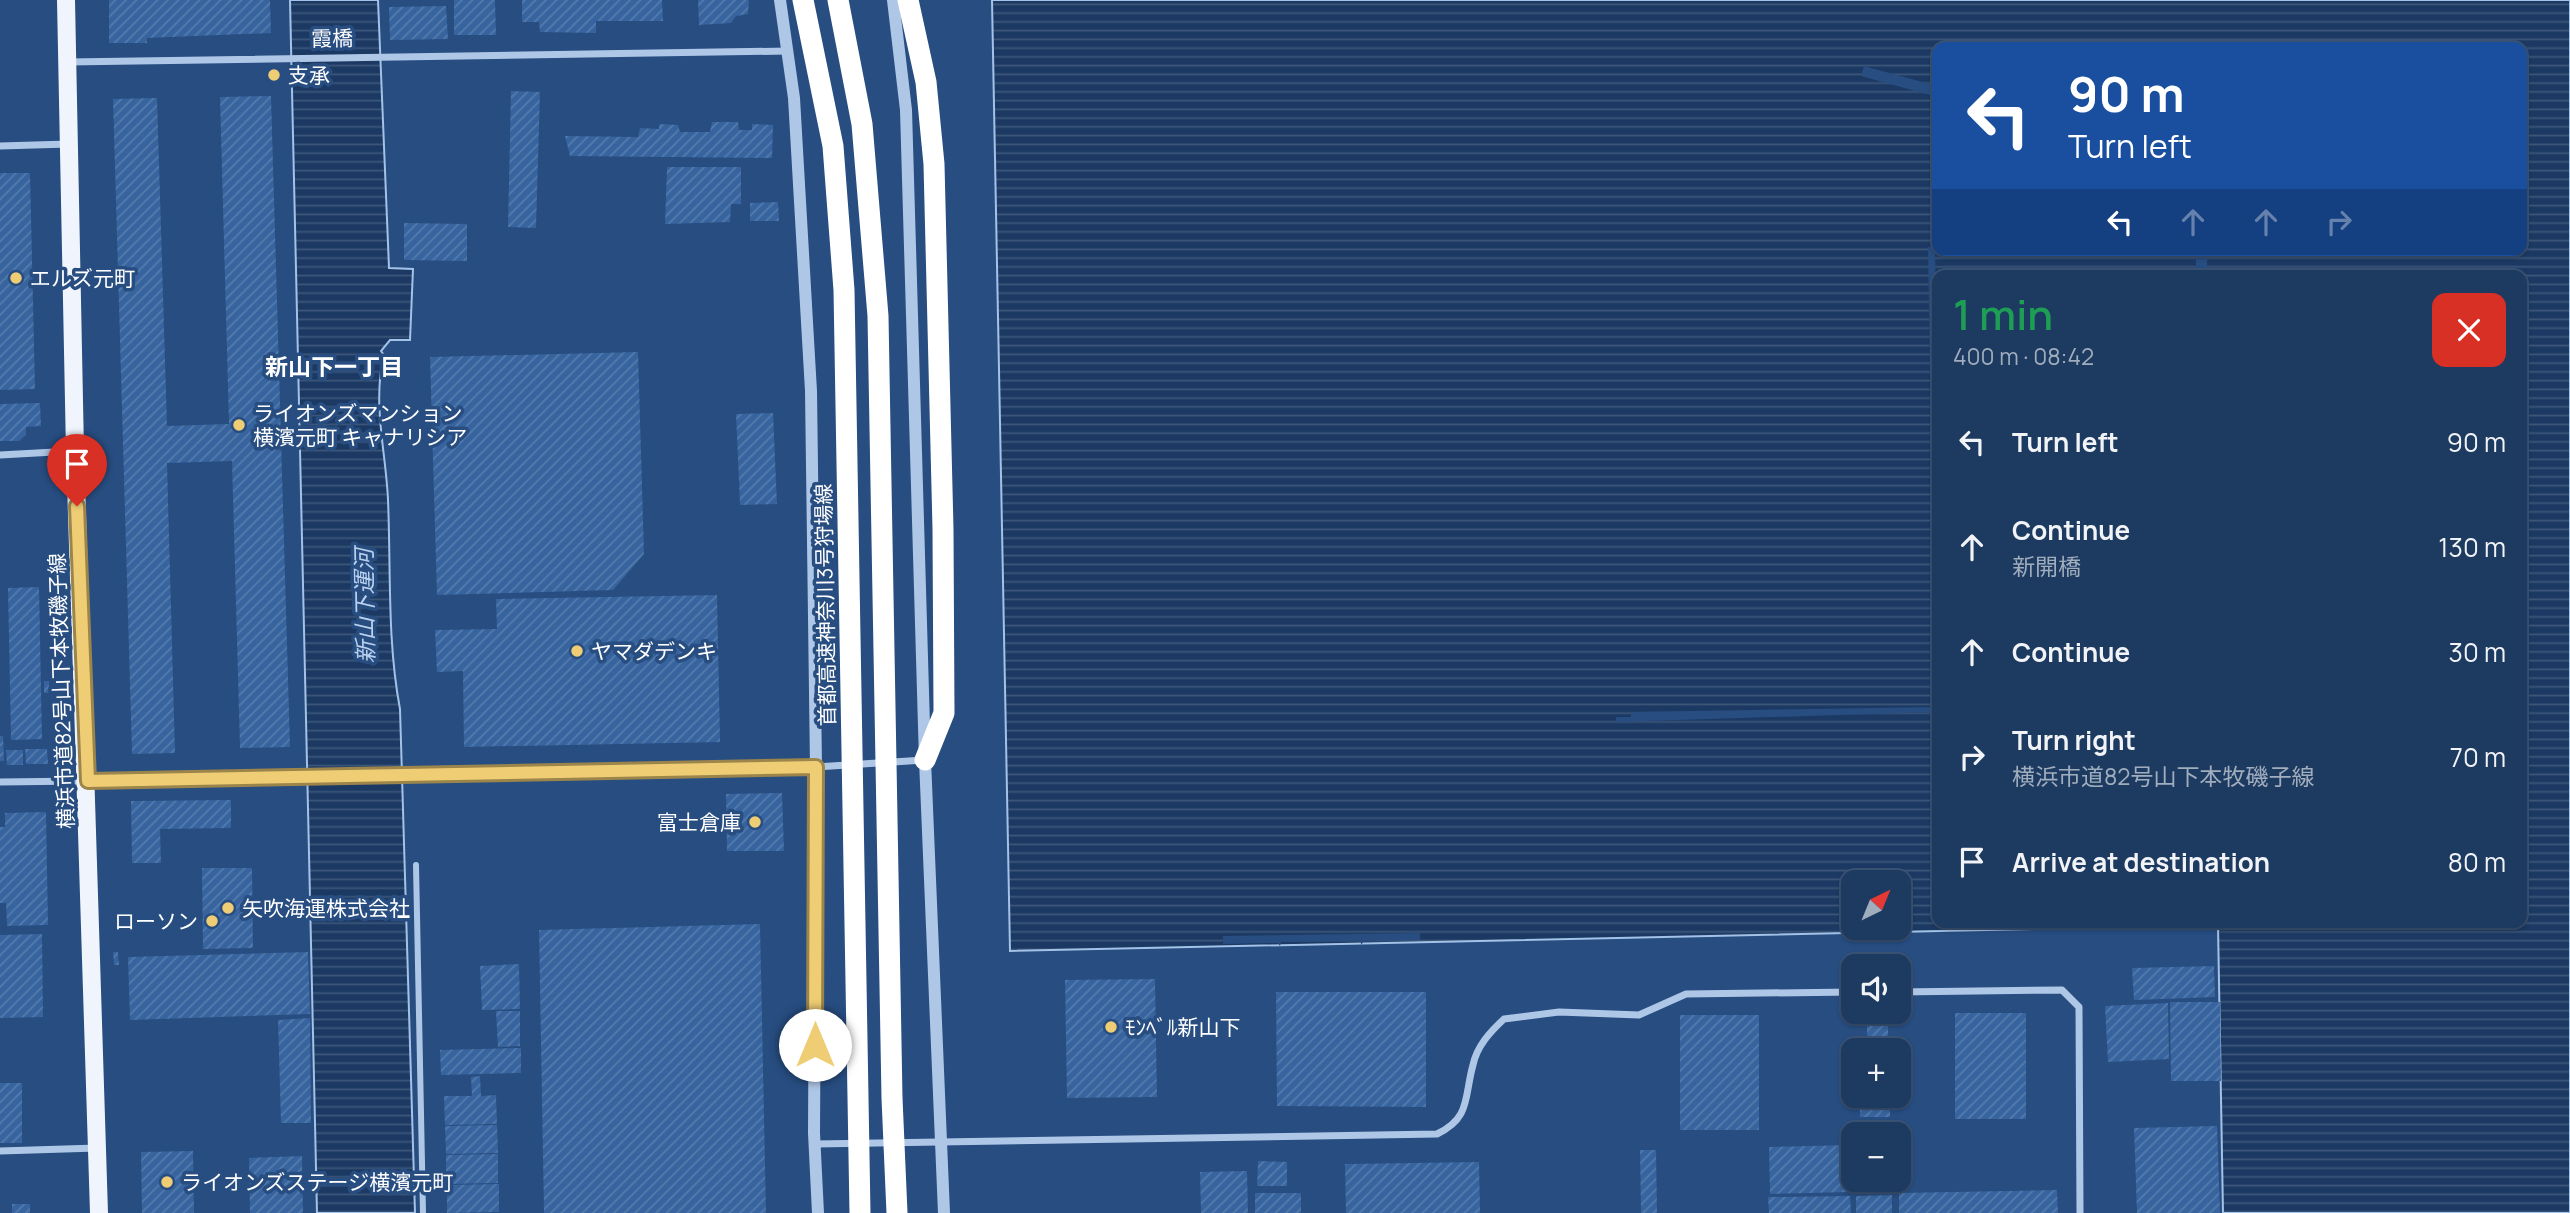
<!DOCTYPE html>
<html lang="en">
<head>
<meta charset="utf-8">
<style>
  :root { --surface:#1d3a61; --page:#2a456a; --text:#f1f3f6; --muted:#a0adbd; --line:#3b5476 }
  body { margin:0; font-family:Manrope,"Noto Sans JP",sans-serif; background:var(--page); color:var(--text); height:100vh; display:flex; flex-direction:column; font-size:26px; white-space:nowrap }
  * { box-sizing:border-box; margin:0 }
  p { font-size:23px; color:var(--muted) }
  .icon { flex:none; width:38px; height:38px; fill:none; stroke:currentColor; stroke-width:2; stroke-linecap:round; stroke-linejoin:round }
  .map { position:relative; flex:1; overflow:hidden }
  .sheet { position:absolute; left:1932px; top:270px; width:595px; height:658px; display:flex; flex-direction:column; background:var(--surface); border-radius:14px; box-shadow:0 2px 5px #0004,0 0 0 2px var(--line) }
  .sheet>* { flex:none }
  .hud { position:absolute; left:1932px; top:42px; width:595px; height:214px; border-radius:14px; box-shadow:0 2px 5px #0004,0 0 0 2px var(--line); background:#1a4fa0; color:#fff; overflow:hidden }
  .needle { width:46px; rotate:43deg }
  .controls { position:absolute; left:1841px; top:870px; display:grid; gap:14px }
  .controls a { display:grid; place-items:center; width:70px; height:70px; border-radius:14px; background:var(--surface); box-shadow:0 2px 5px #0004,0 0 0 2px var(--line); font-size:35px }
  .pin { position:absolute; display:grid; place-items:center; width:60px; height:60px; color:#fff; margin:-72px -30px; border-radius:50% 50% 50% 0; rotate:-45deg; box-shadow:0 0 7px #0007 }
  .pin .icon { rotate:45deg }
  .me { position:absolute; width:77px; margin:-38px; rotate:0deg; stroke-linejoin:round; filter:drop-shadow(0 0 5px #0008) }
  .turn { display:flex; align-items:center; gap:24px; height:147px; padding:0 21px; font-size:32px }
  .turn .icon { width:91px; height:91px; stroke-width:2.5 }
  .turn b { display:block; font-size:49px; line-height:60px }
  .lanes { display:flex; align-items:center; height:66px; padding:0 21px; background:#0003; justify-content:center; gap:35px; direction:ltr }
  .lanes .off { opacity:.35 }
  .round { display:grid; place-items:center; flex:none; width:74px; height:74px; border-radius:14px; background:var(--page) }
  .headline { display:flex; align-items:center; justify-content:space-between; height:119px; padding:0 21px }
  h1 { font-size:42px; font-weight:600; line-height:52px; color:#1e9e55 }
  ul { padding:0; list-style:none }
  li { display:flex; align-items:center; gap:21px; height:105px; padding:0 21px }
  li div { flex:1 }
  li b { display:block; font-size:26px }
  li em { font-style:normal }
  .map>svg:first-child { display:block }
</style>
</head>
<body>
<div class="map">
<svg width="2570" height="1213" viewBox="0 0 2570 1213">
  <defs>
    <pattern id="water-rules" width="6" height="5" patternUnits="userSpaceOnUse" patternTransform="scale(1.75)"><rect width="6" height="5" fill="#1b3962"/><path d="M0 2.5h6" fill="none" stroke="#3d577a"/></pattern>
    <pattern id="building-hatch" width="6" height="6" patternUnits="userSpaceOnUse" patternTransform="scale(1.75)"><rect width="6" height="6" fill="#37649e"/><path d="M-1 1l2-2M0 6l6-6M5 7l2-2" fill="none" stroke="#557bad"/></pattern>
  </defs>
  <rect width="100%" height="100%" fill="#274d81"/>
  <path fill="url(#water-rules)" stroke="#a3c2e7" stroke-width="2" fill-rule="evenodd" d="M 290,0 L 378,0 L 389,268 L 413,269 L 410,340 L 390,340 L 381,351 L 384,355 C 372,403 386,452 388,500 C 391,569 387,641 400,709 L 415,1213 L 317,1213 Z
    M 992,0 L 2570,0 L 2570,1213 L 2223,1213 L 2218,925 L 1010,951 ZM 1937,47 L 2522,47 L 2522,250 L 1937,250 ZM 1937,275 L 2522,275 L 2522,922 L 1937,922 ZM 1853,882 L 1899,882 L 1899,928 L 1853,928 Z"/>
  <path fill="#274d81" d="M 1864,66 L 1937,86 L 1937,97 L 1861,76 Z
    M 1928,247 L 1935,247 L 1937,374 L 1937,768 L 1935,712 L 1616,722 L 1616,717 L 1631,717 L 1631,712 L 1935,707 Z
    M 2196,250 L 2207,250 L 2207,275 L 2196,275 Z
    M 1420,933 L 1420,940 L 1364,941 L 1361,945 L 1361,941 L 1281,942 L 1280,946 L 1278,943 L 1223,944 L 1223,936 Z"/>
  <path fill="url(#building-hatch)" d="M 109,0 L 270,0 L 271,33 L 147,38 L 147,43 L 109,43 Z
    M 454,0 L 495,0 L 496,35 L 454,35 Z
    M 522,0 L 662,0 L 663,21 L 596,21 L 596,33 L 540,32 L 539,22 L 522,22 Z
    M 698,0 L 749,0 L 748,14 L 736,16 L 731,23 L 699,25 Z
    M 446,6 L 448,39 L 390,40 L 389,7 Z
    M 511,91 L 540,92 L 536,228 L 508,227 Z
    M 271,96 L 290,747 L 240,748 L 232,461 L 167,463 L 175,753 L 132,754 L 113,99 L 157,98 L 167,426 L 229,424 L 220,97 Z
    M 712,122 L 738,122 L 739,130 L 752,130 L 752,124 L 773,125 L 772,158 L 570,156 L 565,136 L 638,137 L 640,128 L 659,129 L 659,124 L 678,125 L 680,132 L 710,132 Z
    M 667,167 L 741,167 L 741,204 L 731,204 L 730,222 L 665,224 Z
    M 0,173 L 30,173 L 35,389 L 0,390 Z
    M 778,202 L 779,221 L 750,221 L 750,203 Z
    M 404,223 L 467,224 L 467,261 L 404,260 Z
    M 638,352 L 644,554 L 613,590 L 437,595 L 430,357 Z
    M 40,403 L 41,426 L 26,427 L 26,435 L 19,441 L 0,441 L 0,404 Z
    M 773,413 L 777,504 L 740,505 L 736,414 Z
    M 39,587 L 42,739 L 11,740 L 8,588 Z
    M 717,595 L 720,742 L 464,747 L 463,671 L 437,672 L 435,630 L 497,629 L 496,599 Z
    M 44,681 L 49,681 L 49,693 L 44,693 Z
    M 0,736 L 3,736 L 4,761 L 0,761 Z
    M 25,749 L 47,749 L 48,764 L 26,764 Z
    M 6,750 L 23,750 L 23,765 L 7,765 Z
    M 782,793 L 784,851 L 727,851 L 726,794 Z
    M 231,800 L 231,828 L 160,829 L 161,863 L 132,863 L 131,801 Z
    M 46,812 L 48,925 L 7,926 L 6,903 L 0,903 L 0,827 L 5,827 L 5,813 Z
    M 202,868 L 252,868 L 253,948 L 203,949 Z
    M 760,924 L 766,1213 L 544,1213 L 539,930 Z
    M 42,934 L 43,1017 L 0,1018 L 0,935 Z
    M 113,952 L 118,952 L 119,965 L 114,965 Z
    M 308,952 L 310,1014 L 130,1020 L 128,957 Z
    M 519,964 L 520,1009 L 482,1010 L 480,966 Z
    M 2214,966 L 2215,997 L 2134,1000 L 2132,968 Z
    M 1155,979 L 1157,1097 L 1067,1098 L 1065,980 Z
    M 1276,992 L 1426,992 L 1426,1107 L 1277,1106 Z
    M 2170,1002 L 2220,1002 L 2221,1081 L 2171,1081 Z
    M 2168,1003 L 2169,1059 L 2108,1062 L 2105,1006 Z
    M 496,1011 L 520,1011 L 520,1046 L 498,1047 Z
    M 1867,1012 L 1888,1012 L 1888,1050 L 1867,1050 Z
    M 1955,1013 L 2026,1013 L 2026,1119 L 1955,1119 Z
    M 1680,1015 L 1759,1015 L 1759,1130 L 1680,1130 Z
    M 310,1018 L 311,1123 L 281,1123 L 278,1020 Z
    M 521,1048 L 521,1073 L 441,1075 L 440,1050 Z
    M 480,1076 L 481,1096 L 496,1095 L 497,1124 L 445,1125 L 444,1096 L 472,1096 L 471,1077 Z
    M 0,1083 L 22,1083 L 22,1143 L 0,1143 Z
    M 1860,1096 L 1890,1096 L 1890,1117 L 1860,1117 Z
    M 497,1125 L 498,1153 L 446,1154 L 445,1126 Z
    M 2217,1126 L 2220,1213 L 2137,1213 L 2134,1128 Z
    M 1853,1145 L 1853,1180 L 1891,1180 L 1892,1191 L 1770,1194 L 1769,1147 Z
    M 1640,1150 L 1656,1150 L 1657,1213 L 1641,1213 Z
    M 193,1151 L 194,1213 L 142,1213 L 141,1152 Z
    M 498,1154 L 498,1183 L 446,1184 L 446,1155 Z
    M 302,1156 L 303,1213 L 250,1213 L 249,1158 Z
    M 1258,1161 L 1287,1162 L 1287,1186 L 1257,1186 Z
    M 1479,1162 L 1480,1213 L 1346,1213 L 1345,1164 Z
    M 1247,1171 L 1248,1213 L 1201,1213 L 1200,1172 Z
    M 499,1184 L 499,1212 L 447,1213 L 447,1185 Z
    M 2057,1190 L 2058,1213 L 1899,1213 L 1899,1193 Z
    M 1255,1193 L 1301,1193 L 1301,1213 L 1255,1213 Z
    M 1892,1195 L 1892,1213 L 1856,1213 L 1856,1196 Z
    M 1850,1196 L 1851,1213 L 1769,1213 L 1768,1197 Z
    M 12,1204 L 30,1204 L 30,1213 L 12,1213 Z"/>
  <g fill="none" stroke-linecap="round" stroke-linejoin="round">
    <path stroke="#afc7e6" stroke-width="6" d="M 416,865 L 423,1213"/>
    <path stroke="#afc7e6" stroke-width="7" d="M 68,62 L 788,51
      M 0,146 L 69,144
      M 0,455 L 73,451
      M 816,767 L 924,760
      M 0,782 L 83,781
      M 1899,992 L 2062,990 L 2079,1007 L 2080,1213
      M 815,1144 L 1437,1134 C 1471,1118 1464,1097 1473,1065 C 1477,1046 1490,1032 1504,1019 L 1559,1012 L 1639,1015 L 1686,994 L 1853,992
      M 0,1151 L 97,1148"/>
    <path stroke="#afc7e6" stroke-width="12" d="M 780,0 L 794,98 L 811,391 L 816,767 L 814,1133 L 818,1213
      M 893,0 L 906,110 L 925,760 L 944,1213
      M 88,781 L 816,767"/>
    <path stroke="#f0f5fd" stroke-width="18" d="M 66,0 L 75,451 L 99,1213"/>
    <path stroke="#fff" stroke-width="21" d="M 803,0 L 833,146 L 844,290 L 860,1213
      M 838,0 L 862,124 L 878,316 L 892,1098 L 897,1213
      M 908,0 L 926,82 L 934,164 L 943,529 L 944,713 L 925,760"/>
  </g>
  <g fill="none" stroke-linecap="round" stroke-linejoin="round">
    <g stroke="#9b854b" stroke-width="18">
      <path id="route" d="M 77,506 L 88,781 L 816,767 L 815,1045"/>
    </g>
    <use href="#route" stroke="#efcd74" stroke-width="12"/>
  </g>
  <g fill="#efcd74" stroke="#274d81" stroke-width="2.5">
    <circle cx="274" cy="75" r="7"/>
    <circle cx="16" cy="278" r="7"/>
    <circle cx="239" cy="425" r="7"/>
    <circle cx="577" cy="651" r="7"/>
    <circle cx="755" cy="822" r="7"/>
    <circle cx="228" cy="908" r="7"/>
    <circle cx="212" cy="921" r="7"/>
    <circle cx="1111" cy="1027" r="7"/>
    <circle cx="167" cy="1182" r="7"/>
  </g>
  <g text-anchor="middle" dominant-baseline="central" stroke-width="7" stroke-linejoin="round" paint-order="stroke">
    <g font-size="21" fill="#fff" stroke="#274d81">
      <text transform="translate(332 38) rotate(-1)">霞橋</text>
      <text transform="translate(825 605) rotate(-91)">首都高速神奈川3号狩場線</text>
      <text transform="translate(61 691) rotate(-92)">横浜市道82号山下本牧磯子線</text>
    </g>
    <g font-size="21" fill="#fff" stroke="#274d81" text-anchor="start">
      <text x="288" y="75">支承</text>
      <text x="30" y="278">エルズ元町</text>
      <text x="253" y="413">ライオンズマンション<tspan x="253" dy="24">横濱元町 キャナリシア</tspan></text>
      <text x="591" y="651">ヤマダデンキ</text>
      <text x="741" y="822" text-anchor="end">富士倉庫</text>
      <text x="242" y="908">矢吹海運株式会社</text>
      <text x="198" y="921" text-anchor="end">ローソン</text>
      <text x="1125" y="1027">ﾓﾝﾍﾞﾙ新山下</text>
      <text x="181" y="1182">ライオンズステージ横濱元町</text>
    </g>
    <g font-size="23" font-weight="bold" fill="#fff" stroke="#274d81">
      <text x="334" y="366">新山下一丁目</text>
    </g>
    <g font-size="23" font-style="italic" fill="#bad1ee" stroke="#274d81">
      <text transform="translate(364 606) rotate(-91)">新山下運河</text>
    </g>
  </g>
</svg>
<div class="controls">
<a><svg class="needle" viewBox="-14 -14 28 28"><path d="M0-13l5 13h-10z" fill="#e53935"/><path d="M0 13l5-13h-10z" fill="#a0adbd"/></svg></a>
<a><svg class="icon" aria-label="sound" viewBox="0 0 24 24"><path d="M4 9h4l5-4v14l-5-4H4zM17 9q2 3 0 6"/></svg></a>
<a>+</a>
<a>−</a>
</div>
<div class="pin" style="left:77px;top:506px;background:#d93025"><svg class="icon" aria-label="arrive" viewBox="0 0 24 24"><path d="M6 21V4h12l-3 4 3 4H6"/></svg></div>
<svg class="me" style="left:815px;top:1045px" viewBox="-20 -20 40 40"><circle r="19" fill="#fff"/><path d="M0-13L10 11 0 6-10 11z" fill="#efcd74"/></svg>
<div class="hud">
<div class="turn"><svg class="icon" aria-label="left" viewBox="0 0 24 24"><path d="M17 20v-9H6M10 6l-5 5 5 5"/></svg><div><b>90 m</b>Turn left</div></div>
<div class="lanes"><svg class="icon" aria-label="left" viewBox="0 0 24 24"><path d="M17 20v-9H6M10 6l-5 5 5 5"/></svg><svg class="icon off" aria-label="ahead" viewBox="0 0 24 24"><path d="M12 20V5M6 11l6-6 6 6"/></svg><svg class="icon off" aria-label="ahead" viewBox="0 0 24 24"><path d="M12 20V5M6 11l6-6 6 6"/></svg><svg class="icon off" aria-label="right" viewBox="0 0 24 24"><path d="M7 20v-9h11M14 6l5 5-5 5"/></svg></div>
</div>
<section class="sheet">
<div class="headline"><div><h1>1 min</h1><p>400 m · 08:42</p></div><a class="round" style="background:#d93025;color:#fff"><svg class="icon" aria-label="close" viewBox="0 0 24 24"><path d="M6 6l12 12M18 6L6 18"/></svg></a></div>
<ul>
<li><svg class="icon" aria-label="left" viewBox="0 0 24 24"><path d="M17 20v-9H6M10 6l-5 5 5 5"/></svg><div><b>Turn left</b></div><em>90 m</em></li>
<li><svg class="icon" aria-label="ahead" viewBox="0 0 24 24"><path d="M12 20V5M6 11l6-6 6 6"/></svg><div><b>Continue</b><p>新開橋</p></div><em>130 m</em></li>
<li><svg class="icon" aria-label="ahead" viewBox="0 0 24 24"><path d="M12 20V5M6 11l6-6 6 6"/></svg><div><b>Continue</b></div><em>30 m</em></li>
<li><svg class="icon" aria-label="right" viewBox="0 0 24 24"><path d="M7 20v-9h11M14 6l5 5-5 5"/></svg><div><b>Turn right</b><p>横浜市道82号山下本牧磯子線</p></div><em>70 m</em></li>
<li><svg class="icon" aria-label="arrive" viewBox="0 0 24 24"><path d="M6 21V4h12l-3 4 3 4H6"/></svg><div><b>Arrive at destination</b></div><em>80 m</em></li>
</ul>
</section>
</div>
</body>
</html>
